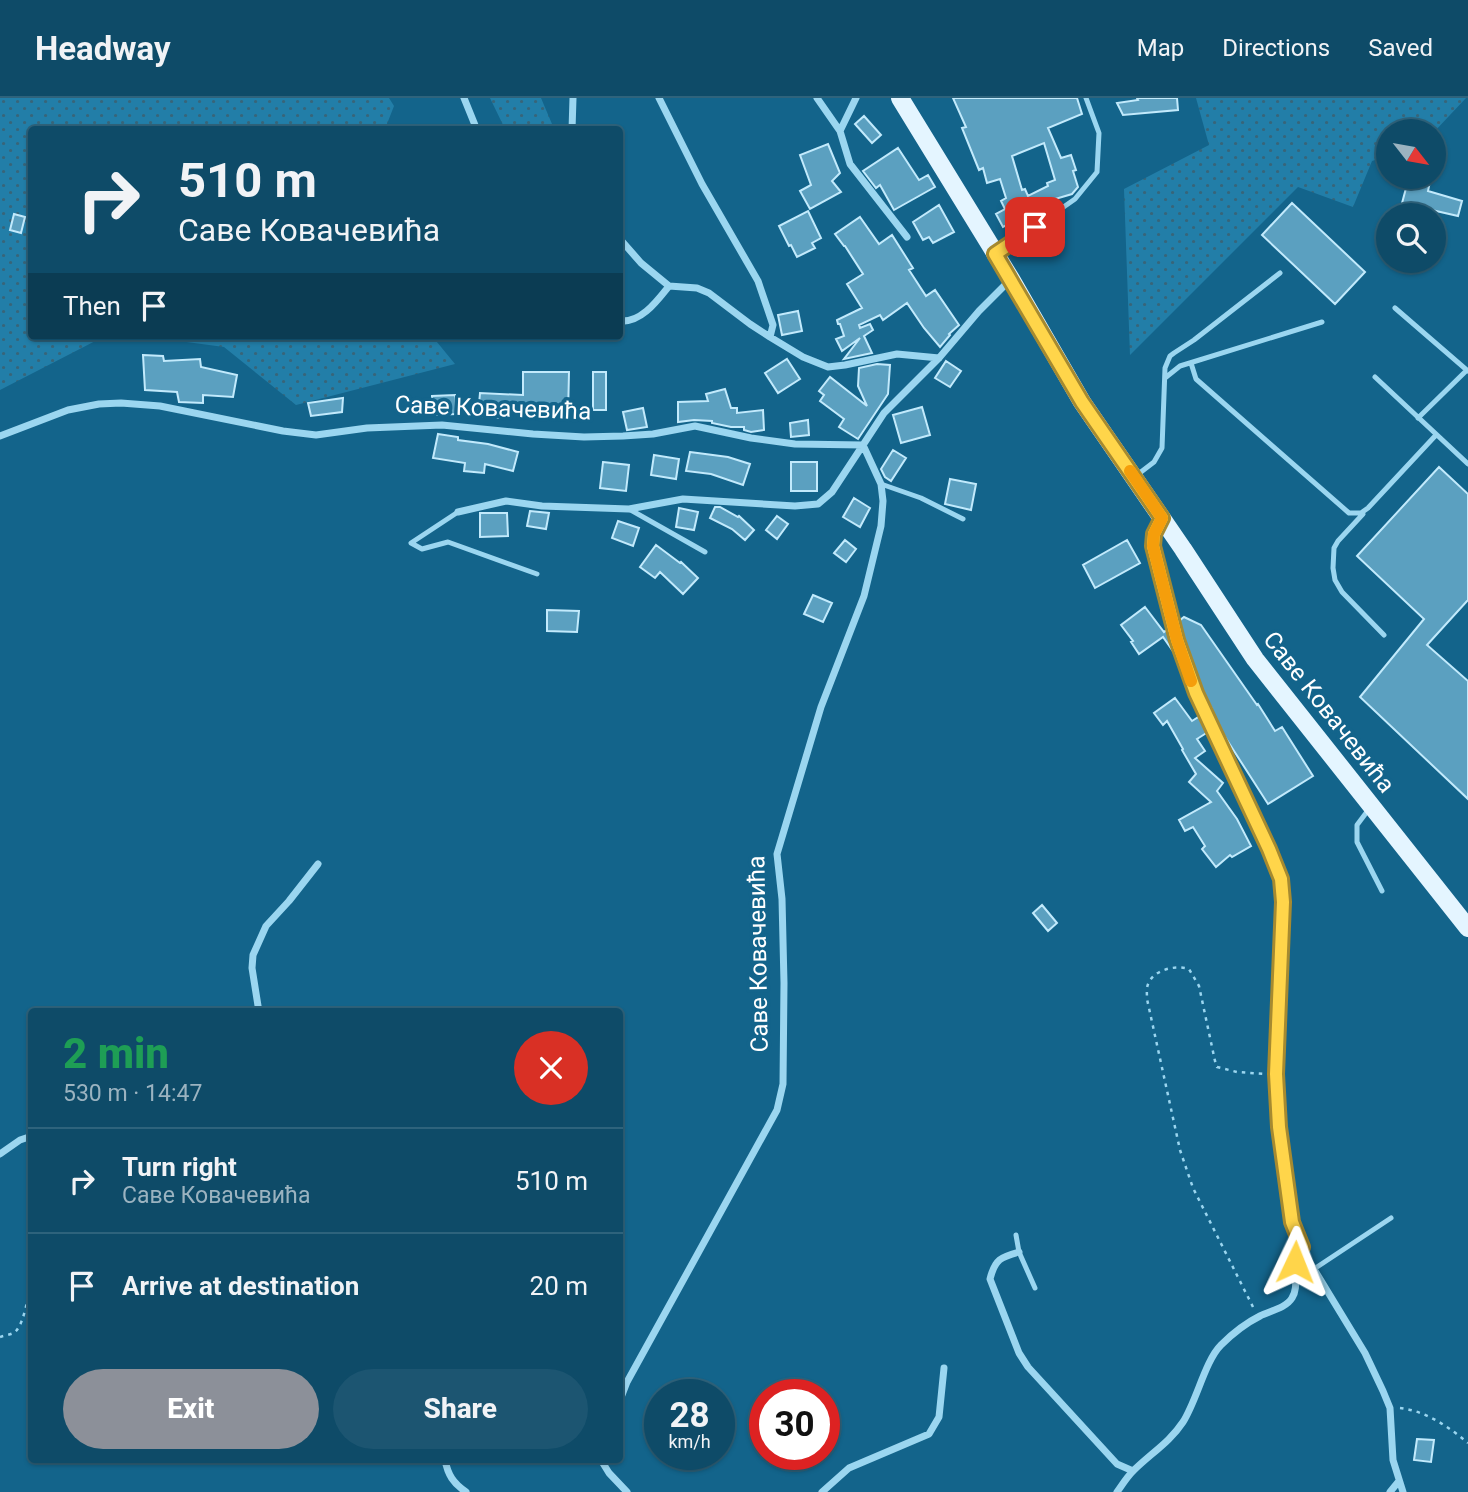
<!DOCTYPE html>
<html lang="en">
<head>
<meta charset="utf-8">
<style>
  :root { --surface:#0e4b68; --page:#1c5571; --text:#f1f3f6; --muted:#9bb3c0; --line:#2e637c; --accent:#8c9099 }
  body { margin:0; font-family:Roboto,sans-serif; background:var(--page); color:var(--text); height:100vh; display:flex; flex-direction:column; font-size:26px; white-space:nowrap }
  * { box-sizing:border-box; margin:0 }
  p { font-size:23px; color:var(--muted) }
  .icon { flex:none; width:38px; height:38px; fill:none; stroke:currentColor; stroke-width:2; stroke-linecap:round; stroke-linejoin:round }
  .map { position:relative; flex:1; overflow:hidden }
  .details { position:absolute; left:28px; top:910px; width:595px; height:455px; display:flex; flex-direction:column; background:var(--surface); border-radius:7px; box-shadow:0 2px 5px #0004,0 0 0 2px var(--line) }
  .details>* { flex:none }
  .guide { position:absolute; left:28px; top:28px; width:595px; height:214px; border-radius:7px; box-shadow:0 2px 5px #0004,0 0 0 2px var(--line); background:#0e4b68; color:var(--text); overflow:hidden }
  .needle { width:46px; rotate:121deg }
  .buttons { position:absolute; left:1376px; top:21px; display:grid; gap:14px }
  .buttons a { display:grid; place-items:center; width:70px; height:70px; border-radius:50%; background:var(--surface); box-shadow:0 2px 5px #0004,0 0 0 2px var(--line); font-size:35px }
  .speed { position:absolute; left:644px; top:1281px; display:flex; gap:14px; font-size:35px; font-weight:700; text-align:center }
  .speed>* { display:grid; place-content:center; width:91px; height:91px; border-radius:50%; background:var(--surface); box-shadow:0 2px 5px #0004,0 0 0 2px var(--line); line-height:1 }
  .speed small { font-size:18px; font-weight:400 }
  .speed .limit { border:10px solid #d22; background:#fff; color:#111 }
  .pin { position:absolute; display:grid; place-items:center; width:60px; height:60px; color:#fff; margin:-30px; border-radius:14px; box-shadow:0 4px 10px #0006 }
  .me { position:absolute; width:77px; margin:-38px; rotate:2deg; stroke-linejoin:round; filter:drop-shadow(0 0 5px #0008) }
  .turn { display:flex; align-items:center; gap:24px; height:147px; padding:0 35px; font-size:32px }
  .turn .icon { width:91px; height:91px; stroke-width:2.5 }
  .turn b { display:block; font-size:49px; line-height:60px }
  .then { display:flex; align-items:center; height:66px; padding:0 35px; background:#0003; gap:14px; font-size:26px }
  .round { display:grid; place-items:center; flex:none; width:74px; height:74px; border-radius:37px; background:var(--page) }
  .head { display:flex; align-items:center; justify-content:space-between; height:119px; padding:0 35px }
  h1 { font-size:42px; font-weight:800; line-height:52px; color:#1e9e55 }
  .cta { display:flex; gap:14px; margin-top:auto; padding:14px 35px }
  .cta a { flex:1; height:80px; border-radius:42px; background:var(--accent); color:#fff; font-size:28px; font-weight:800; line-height:80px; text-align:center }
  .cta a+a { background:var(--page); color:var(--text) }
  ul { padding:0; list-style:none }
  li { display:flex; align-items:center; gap:21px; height:105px; padding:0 35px; border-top:2px solid var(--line) }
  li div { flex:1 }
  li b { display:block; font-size:26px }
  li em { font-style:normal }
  header { display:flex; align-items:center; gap:42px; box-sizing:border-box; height:98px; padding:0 35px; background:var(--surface); border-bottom:2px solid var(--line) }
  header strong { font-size:33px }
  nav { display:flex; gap:38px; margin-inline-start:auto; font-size:24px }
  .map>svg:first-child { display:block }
</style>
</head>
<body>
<header>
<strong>Headway</strong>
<nav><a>Map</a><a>Directions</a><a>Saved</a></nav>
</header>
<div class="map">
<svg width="1468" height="1394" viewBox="0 0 1468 1394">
  <defs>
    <pattern id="green-dots" width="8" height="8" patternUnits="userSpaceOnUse" patternTransform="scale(1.75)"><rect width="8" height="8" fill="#227ea8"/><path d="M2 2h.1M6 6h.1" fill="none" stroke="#37657a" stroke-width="1.8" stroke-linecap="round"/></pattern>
  </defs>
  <rect width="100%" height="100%" fill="#13648b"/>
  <path fill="url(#green-dots)" d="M 0,0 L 389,0 L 394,8 L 385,31 L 32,32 L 32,238 L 105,238 L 0,292 Z
    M 490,0 L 541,0 L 552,26 L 544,31 L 505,31 Z
    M 1196,0 L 1466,0 L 1433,35 L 1433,33 L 1388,33 L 1388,58 L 1372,63 L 1353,109 L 1298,89 L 1130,257 L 1124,91 L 1209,47 Z
    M 142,238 L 432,238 L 455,266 L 296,307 L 224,249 Z"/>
  <path fill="#5ba0c0" stroke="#c2eafc" stroke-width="2" fill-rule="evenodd" d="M 953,0 L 1077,0 L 1082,16 L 1048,30 L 1061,60 L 1071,57 L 1076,72 L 1073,73 L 1078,89 L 1072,96 L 1038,106 L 1040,110 L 1003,129 L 996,116 L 1005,111 L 1001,103 L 1006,100 L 1000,81 L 987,85 L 983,70 L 979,72 L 962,30 L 966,29 ZM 1044,45 L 1055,82 L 1047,85 L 1048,88 L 1028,98 L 1025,91 L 1022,92 L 1012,58 Z
    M 1137,0 L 1177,0 L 1178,12 L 1123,17 L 1117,5 L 1138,2 Z
    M 864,18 L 881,37 L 872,45 L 855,26 Z
    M 828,46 L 840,75 L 832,83 L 841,94 L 810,111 L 800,93 L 811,87 L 800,57 Z
    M 898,50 L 919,82 L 928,77 L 935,89 L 894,112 L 880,87 L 876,90 L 863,73 Z
    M 1409,79 L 1431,79 L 1428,93 L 1462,103 L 1458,118 L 1423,110 L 1422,117 L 1401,109 Z
    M 1292,105 L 1365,174 L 1335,206 L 1262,137 Z
    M 939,107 L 954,134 L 933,145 L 929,139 L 923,142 L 913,124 Z
    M 808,113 L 821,140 L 812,145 L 815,150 L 797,159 L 791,147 L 789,148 L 779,128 Z
    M 14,116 L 25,119 L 21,135 L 10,132 Z
    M 860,119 L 879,146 L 892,137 L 913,170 L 909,172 L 926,198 L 935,192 L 959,227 L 949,236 L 950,237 L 940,249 L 924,230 L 907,205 L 883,222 L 880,217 L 859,227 L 860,230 L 870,226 L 873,232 L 864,238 L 872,255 L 844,261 L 860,240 L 842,253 L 836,241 L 844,238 L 840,226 L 838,226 L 837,222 L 862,210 L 847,186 L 863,176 L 845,148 L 844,148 L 835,136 Z
    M 798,213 L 802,233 L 782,237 L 778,217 Z
    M 143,257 L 163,258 L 164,263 L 200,261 L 201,269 L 237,277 L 233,299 L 203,297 L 203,305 L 179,304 L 177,294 L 145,292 Z
    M 787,261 L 800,281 L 778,295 L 765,275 Z
    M 946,263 L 961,273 L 950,289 L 935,280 Z
    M 877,266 L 890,267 L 888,296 L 858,341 L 839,329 L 844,321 L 820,303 L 824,297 L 819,293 L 830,279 L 867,308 L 858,288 L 859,270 Z
    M 523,274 L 569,274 L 568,318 L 555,318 L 555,312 L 504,313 L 503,320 L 478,318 L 480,295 L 523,297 Z
    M 593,274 L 606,274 L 606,312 L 593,312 Z
    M 725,291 L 731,310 L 737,310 L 737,315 L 763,312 L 764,332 L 751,334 L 744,332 L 744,329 L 731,329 L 712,325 L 712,323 L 694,322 L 678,324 L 678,304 L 708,303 L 706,296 Z
    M 455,297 L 456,316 L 432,317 L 432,298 Z
    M 343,300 L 342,314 L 311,318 L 308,305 Z
    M 922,309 L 930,337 L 901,345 L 893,317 Z
    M 643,310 L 647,329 L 627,332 L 623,314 Z
    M 808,322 L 809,337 L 791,339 L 790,325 Z
    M 438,336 L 458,339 L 458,342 L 488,346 L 518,354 L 513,373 L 485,366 L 484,375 L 464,373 L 465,365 L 433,360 Z
    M 893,352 L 906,360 L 891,383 L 885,379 L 881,371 Z
    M 690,354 L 728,359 L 750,366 L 743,387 L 711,376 L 686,373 Z
    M 654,357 L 679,361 L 676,381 L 651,377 Z
    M 603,364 L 629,367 L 626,393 L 600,390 Z
    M 791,364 L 817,364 L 817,393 L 791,393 Z
    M 1439,369 L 1468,396 L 1468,502 L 1427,547 L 1468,583 L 1468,701 L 1360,599 L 1424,521 L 1357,458 Z
    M 950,381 L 976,386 L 971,412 L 945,406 Z
    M 854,400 L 870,410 L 860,429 L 843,419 Z
    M 715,409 L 720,409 L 738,419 L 739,418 L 754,432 L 745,442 L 732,431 L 710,420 Z
    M 679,410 L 698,414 L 694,432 L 676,429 Z
    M 530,413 L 549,415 L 546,431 L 527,428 Z
    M 480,415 L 507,415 L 508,438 L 480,439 Z
    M 777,418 L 788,426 L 777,441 L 766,432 Z
    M 618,423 L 639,430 L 633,448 L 612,440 Z
    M 845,442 L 856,451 L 846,464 L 834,455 Z
    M 1127,442 L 1140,465 L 1095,490 L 1083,467 Z
    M 656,447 L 680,465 L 681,464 L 698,480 L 683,496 L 660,474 L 655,480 L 640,469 Z
    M 813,497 L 832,505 L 823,524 L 804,516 Z
    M 1145,509 L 1164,534 L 1168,531 L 1177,559 L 1163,539 L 1139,556 L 1131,544 L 1133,543 L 1121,527 Z
    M 547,512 L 579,513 L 577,534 L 547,533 Z
    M 1184,519 L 1201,527 L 1257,607 L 1258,606 L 1275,633 L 1282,629 L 1313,678 L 1268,706 L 1218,628 L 1211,612 L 1212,611 L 1202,593 L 1183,540 L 1179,523 Z
    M 1175,600 L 1192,623 L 1200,618 L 1208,634 L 1197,641 L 1205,653 L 1195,660 L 1223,685 L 1217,693 L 1237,721 L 1251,748 L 1232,759 L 1230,757 L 1216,769 L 1202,751 L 1205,748 L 1193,729 L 1185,733 L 1179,722 L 1211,704 L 1189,684 L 1196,676 L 1182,652 L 1183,651 L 1167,623 L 1163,627 L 1154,615 Z
    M 1042,807 L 1057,825 L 1048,833 L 1033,815 Z
    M 1417,1341 L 1434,1342 L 1431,1364 L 1414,1362 Z"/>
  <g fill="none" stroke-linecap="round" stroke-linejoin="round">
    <path stroke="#9bd6f0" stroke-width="2.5" stroke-dasharray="3.5 5" stroke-linecap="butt" d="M 1253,1209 L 1193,1090 L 1180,1052 L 1147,901 C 1147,895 1146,889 1149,884 C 1156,871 1176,867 1189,871 L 1199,888 L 1215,963 L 1217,969 L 1237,974 L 1265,976
      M 0,1239 C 5,1237 12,1237 16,1233 C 25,1223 28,1196 32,1183
      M 1400,1310 C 1426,1313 1449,1329 1468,1345"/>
    <path stroke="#9bd6f0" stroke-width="5" d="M 998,155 L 1075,101 L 1097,74 L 1099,35 L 1086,0
      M 1395,210 L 1468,273
      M 1191,265 L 1196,281 L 1349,415 L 1361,415 L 1368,410 L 1436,337
      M 1375,279 L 1468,366
      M 1165,280 L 1180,268 L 1322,224
      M 1418,320 L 1467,272
      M 1137,377 L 1154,364 L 1162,350 L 1165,270 L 1170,258 L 1174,255 L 1194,242 L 1280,175
      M 881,386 L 921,400 L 963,421
      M 629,411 L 705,454
      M 458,414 L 411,445 L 422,451 L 448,444 L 537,476
      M 1363,416 L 1338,443 L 1334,450 L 1333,470 L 1335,482 L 1342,494 L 1384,537
      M 1369,711 L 1357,727 L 1357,744 L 1382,793
      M 1016,1137 L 1019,1154 L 1035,1190
      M 1314,1171 L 1391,1120"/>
    <path stroke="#9bd6f0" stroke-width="7" d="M 464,0 L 477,32
      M 659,0 L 702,86 L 758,183 L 773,227 L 770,239
      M 817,0 L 840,33 L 850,66 L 907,139
      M 572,32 L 573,0
      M 840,33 L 856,0
      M 620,141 L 641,165 L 669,188 L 697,190 L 709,195 L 750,226 L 770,239 L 803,259 L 828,269 L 845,267 L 897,256 L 939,260
      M 620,223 C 641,225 657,203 669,188
      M 0,338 L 68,312 L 99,306 L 121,305 L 160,308 L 283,333 L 316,337 L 367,330 L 442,327 L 533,336 L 584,339 L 623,338 L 653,336 L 695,328 L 751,340 L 795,346 L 863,347 L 884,315 L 939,260 L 979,213 L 1010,182
      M 458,414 L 506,403 L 542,408 L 629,411 L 683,401 L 795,408 L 818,406 L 832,394 L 863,347
      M 1160,423 L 1154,436 L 1153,448 L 1177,542 L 1196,595 L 1269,751 L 1281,781 L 1283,804 L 1276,976 L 1279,1029 L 1292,1124 L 1306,1158 L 1365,1255 L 1383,1293 L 1390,1310 L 1393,1362 L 1403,1394
      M 259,914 L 252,870 L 253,857 L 266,828 L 289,803 L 318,766
      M 0,1056 L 20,1042 L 32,1038
      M 1019,1154 C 1001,1159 995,1161 990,1181 L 1019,1255 L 1028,1269 L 1117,1366 L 1133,1373
      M 620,1302 L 627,1284 L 777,1012 L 783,986 L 784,885 L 782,801 L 777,756 L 821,609 L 864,498 L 881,428 L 883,403 L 881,386 L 863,347
      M 445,1362 C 448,1377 453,1385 466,1394
      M 601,1362 L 609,1375 L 627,1394
      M 822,1394 L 849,1370 L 929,1336 L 939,1319 L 944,1270
      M 1117,1394 C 1122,1387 1127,1379 1133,1373 C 1150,1356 1170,1344 1183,1324 C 1197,1302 1205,1263 1221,1247 C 1232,1236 1246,1225 1260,1218 C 1270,1213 1286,1210 1292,1200 C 1301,1186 1289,1167 1302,1149
      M 1390,1394 L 1399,1383"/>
    <path stroke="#e4f5ff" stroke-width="18" d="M 900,0 L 1011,181 L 1082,304 L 1183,451 L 1255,561 L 1468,830"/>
  </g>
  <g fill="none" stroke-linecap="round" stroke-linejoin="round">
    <g stroke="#a68a30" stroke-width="18">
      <path id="route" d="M 1035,129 L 995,156 L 1082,304 L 1162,420 L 1154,436 L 1153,448 L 1177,542 L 1196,595 L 1269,751 L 1281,781 L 1283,804 L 1276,976 L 1279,1029 L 1292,1124 L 1302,1149 L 1297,1156 L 1295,1164"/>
    </g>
    <use href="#route" stroke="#ffd54a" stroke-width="12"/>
    <path stroke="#f59e0b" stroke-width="12" d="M 1130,373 L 1162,420 L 1154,436 L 1153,448 L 1177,542 L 1191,583"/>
  </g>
  <g text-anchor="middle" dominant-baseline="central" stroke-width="7" stroke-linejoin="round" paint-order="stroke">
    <g font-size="24" fill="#fff" stroke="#13648b">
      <text transform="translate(493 310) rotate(2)">Саве Ковачевића</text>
      <text transform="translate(1329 614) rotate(52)">Саве Ковачевића</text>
      <text transform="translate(758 856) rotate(-91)">Саве Ковачевића</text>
    </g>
  </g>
</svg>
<div class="buttons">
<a><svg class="needle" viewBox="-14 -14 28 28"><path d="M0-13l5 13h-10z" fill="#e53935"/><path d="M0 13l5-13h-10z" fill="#9bb3c0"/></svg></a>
<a><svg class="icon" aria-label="search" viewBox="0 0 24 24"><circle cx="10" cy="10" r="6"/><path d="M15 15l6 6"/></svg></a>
</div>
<div class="speed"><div>28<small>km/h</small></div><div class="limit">30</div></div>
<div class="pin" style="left:1035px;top:129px;background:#d93025"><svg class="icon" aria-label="arrive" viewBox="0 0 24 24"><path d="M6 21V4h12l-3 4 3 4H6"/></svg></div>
<svg class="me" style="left:1295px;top:1164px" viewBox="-20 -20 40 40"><path d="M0-17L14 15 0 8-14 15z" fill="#ffd54a" stroke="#fff" stroke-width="4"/></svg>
<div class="guide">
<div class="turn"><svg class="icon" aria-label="right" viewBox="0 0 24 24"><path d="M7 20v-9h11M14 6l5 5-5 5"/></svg><div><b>510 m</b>Саве Ковачевића</div></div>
<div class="then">Then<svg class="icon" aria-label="arrive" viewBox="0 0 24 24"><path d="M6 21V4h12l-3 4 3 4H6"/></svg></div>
</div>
<section class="details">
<div class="head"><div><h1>2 min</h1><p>530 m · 14:47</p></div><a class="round" style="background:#d93025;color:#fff"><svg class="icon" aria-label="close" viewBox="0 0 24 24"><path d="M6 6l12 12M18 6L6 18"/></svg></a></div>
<ul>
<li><svg class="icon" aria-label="right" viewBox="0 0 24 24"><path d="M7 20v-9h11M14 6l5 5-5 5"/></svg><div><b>Turn right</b><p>Саве Ковачевића</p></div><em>510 m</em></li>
<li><svg class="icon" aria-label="arrive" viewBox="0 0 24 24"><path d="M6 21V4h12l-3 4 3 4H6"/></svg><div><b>Arrive at destination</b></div><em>20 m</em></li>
</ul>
<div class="cta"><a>Exit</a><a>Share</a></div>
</section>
</div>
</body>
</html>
